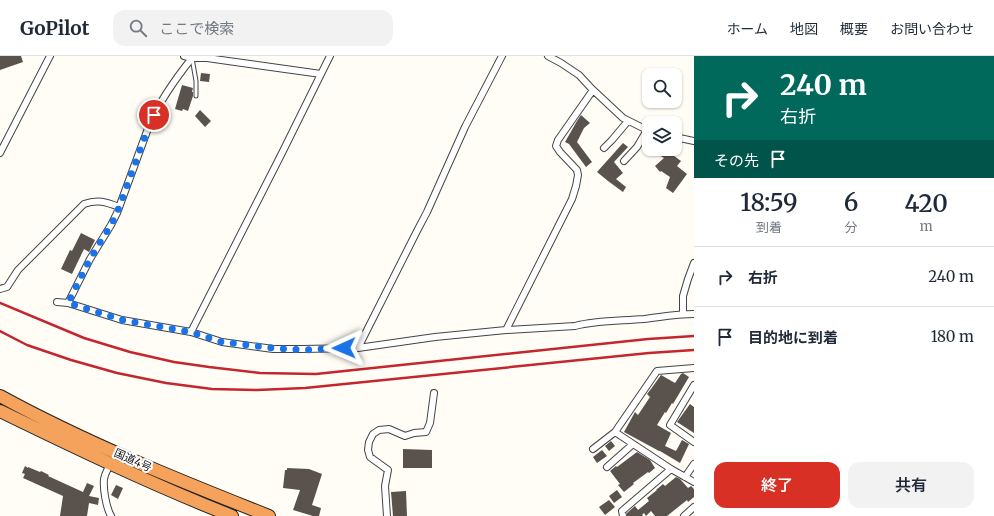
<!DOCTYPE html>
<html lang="ja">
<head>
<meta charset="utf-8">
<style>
  :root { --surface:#fff; --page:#f2f2f3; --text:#1f2937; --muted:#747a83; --line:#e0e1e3; --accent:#d93025 }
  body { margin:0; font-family:Merriweather,"Noto Sans JP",serif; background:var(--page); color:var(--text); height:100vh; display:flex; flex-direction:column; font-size:15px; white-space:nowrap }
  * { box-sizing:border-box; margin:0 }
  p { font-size:13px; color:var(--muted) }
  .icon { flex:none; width:22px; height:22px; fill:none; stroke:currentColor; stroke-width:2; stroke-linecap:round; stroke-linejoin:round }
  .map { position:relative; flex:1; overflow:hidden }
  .sheet { display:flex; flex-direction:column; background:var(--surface); width:300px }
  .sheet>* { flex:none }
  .hud { background:#00695c; color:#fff; overflow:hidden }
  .fabs { position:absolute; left:642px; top:12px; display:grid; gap:8px }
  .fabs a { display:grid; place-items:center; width:40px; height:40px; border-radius:8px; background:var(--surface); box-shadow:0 1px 3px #0004; font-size:20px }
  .pin { position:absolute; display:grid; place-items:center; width:34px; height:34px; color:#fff; margin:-17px; border:2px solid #fff; border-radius:50%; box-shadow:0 1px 4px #0007 }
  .me { position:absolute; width:44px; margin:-22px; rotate:269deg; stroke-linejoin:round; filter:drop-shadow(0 0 3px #0008) }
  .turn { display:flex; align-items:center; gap:14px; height:84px; padding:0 20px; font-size:18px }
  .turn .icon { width:52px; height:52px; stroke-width:2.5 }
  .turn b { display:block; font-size:28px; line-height:34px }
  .then { display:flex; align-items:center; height:38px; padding:0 20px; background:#0003; gap:8px; font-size:15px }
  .eta { display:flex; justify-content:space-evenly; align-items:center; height:68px; text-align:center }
  .eta b { font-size:24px; font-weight:600; line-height:28px }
  .primary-button { display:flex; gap:8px; margin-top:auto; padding:8px 20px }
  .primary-button a { flex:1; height:46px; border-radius:12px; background:var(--accent); color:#fff; font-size:16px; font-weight:600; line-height:46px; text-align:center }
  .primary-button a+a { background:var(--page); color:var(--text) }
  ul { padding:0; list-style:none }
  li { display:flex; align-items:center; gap:12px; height:60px; padding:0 20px; border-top:1px solid var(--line) }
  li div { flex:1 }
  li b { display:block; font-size:15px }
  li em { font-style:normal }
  header { display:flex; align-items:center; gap:24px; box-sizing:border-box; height:56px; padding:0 20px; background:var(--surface); border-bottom:1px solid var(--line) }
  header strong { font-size:19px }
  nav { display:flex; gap:22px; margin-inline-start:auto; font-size:14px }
  .search { width:280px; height:36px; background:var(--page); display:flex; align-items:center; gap:10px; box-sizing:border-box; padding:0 14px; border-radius:12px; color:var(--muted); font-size:15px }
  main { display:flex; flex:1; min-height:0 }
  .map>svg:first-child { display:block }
</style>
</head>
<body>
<header>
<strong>GoPilot</strong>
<div class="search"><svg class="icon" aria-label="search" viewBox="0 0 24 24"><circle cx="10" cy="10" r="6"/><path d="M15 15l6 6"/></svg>ここで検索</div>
<nav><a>ホーム</a><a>地図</a><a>概要</a><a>お問い合わせ</a></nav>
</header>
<main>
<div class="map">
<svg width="694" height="460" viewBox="0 0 694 460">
  <rect width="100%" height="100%" fill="#fffdf5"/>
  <path fill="#5a524d" d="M 0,0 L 21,0 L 23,6 L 0,14 Z
    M 201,17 L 210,18 L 209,26 L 200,25 Z
    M 182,29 L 193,32 L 192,36 L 193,36 L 193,40 L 188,55 L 183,53 L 182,55 L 175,53 Z
    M 200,54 L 211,65 L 205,71 L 195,60 Z
    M 581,59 L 590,67 L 584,72 L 577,86 L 592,106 L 586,111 L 569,88 L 565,86 L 577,65 Z
    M 623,87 L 628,91 L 614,106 L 623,117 L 616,123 L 626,131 L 623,136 L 608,125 L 597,116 Z
    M 663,93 L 672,93 L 670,97 L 681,105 L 677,110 L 687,118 L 673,137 L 666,132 L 670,121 L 661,115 L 660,116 L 655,110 L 664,102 L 659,99 Z
    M 81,177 L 95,184 L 89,196 L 84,193 L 72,218 L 61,213 L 70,194 L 72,195 Z
    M 683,317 L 689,321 L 673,348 L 672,347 L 666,357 L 665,356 L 657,369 L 671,377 L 665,390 L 676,395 L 682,384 L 689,388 L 680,407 L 660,395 L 659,395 L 624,376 L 635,356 L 638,359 L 650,341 L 647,338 L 651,333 L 661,319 L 675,327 L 681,318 Z
    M 690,348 L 694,351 L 694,377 L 677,366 Z
    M 611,385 L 615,390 L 609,395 L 605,390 Z
    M 403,393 L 432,394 L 432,412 L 403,412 Z
    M 602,394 L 607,400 L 597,407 L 593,401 Z
    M 637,396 L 650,404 L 655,412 L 649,417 L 648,416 L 633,427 L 634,428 L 624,436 L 618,429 L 620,428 L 610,415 L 616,410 L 617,411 Z
    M 25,410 L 28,412 L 28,411 L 40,416 L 41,415 L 49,419 L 48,420 L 83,436 L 87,427 L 94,430 L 89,440 L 99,442 L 98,449 L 89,447 L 87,460 L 60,460 L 63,440 L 23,422 L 25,418 L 22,417 Z
    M 287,412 L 309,413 L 322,418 L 312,449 L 321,452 L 319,460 L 313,460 L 293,454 L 300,434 L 283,432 L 285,414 L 287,414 Z
    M 676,421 L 680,423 L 688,432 L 691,430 L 694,433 L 694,441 L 688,446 L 687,444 L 667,460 L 655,460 L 651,455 L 646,460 L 644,457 L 642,459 L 643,460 L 627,460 L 627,457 L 635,450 L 638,454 L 649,445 L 647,442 L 657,434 L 656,434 L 663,428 L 665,430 Z
    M 116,429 L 123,432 L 118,443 L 111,439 Z
    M 617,434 L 622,441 L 614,447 L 609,440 Z
    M 406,435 L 407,460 L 393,460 L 391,436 Z
    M 609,444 L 615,451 L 605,459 L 599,451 Z"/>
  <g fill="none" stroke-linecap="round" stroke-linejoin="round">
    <g stroke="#444" stroke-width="5">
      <path id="lane" d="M 192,2 L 196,25 L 196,40"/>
    </g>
    <g stroke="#444" stroke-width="8">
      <path id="street" d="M 184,0 L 192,2 L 207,2 L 321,18 L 330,0
        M 548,0 L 561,7 L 579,19 L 592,33 L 623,62 L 649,75
        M 321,18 L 283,95 L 191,276 L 222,286 L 273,293 L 302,293 L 358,292 L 417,175 L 427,156 L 465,71 L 502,0
        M 675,81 L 694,85
        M 604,92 L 612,84 L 628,65
        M 0,97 L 50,0
        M 624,105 L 637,91 L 647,74
        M 0,233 L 7,231 L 18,214 L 84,148 C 98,143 106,146 119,151
        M 57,246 L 68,247 L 122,264 L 191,276
        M 68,247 L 90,203 L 111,169 L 117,157 L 150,67 C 161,43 176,22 192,2
        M 683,258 L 683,240 L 688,223 L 694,207
        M 506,274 L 575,270 C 597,264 621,265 644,263 C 661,261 677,258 694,258
        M 358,292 L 435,281 L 506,274 L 572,143 L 576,130 L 578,119 L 577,114 L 560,96 L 556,90 L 558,84 L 593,34
        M 694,329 L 670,369 L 694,386
        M 615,376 L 671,413 L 694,426
        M 593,393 L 615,376 L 657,315 L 694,312
        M 110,408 C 108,413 105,417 104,423 C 103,433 106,451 111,460
        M 607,411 L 633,388
        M 685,421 L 694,408
        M 387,460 L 385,430 L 388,414 L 370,401 L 368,394 L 369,386 L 373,378 L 379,374 L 389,373 L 405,380 L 414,377 L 426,376 L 430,367 L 434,337
        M 623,460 L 622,455 L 671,413
        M 684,460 L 694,451"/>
    </g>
    <g stroke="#222" stroke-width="14">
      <path id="highway" d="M 0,340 C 86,387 178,424 269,460
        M 0,355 C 76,392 153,429 232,460"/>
    </g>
    <use href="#lane" stroke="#fff" stroke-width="3"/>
    <use href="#street" stroke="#fff" stroke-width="6"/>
    <use href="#highway" stroke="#f5a25d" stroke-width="12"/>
    <path stroke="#c4262e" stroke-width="2.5" d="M 0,247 L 84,282 L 130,296 L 174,306 L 209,311 L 260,317 L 316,318 L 648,283 L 694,280
      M 0,275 L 27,289 L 71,304 L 117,317 L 166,327 L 212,333 L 257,334 L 305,332 L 649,297 L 694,294"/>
  </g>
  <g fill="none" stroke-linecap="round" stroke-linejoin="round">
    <path stroke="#1a73e8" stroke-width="7" stroke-dasharray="0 12.6" d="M 154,59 L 150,67 L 117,157 L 111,169 L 90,203 L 68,247 L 91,254 L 122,264 L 191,276 L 222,286 L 272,292 L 302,294 L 344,292"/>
  </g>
  <g text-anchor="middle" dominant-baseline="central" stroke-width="4" stroke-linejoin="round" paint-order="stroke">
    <g font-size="11" fill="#111" stroke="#fff">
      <text transform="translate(133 404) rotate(24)">国道4号</text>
    </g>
  </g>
</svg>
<div class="fabs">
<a><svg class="icon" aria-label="search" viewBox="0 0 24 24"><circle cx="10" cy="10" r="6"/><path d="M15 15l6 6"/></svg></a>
<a><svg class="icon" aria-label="layers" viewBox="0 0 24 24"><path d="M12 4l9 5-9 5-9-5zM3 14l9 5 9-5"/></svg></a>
</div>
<div class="pin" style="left:154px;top:59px;background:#d93025"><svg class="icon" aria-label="arrive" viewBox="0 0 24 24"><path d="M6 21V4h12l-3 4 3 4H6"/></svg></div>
<svg class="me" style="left:344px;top:292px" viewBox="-20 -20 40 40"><path d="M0-17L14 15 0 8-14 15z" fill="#1a73e8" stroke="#fff" stroke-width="4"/></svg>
</div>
<section class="sheet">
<div class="hud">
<div class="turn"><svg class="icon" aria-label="right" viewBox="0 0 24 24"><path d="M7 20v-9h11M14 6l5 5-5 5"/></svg><div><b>240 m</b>右折</div></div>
<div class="then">その先<svg class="icon" aria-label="arrive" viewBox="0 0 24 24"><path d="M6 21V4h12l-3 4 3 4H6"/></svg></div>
</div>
<div class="eta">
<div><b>18:59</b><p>到着</p></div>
<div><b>6</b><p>分</p></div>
<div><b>420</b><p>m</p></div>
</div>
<ul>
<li><svg class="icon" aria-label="right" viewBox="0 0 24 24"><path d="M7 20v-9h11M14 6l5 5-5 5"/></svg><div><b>右折</b></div><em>240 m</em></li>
<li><svg class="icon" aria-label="arrive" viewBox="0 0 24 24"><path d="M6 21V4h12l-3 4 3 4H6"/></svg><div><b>目的地に到着</b></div><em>180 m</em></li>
</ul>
<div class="primary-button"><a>終了</a><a>共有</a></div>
</section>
</main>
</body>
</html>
